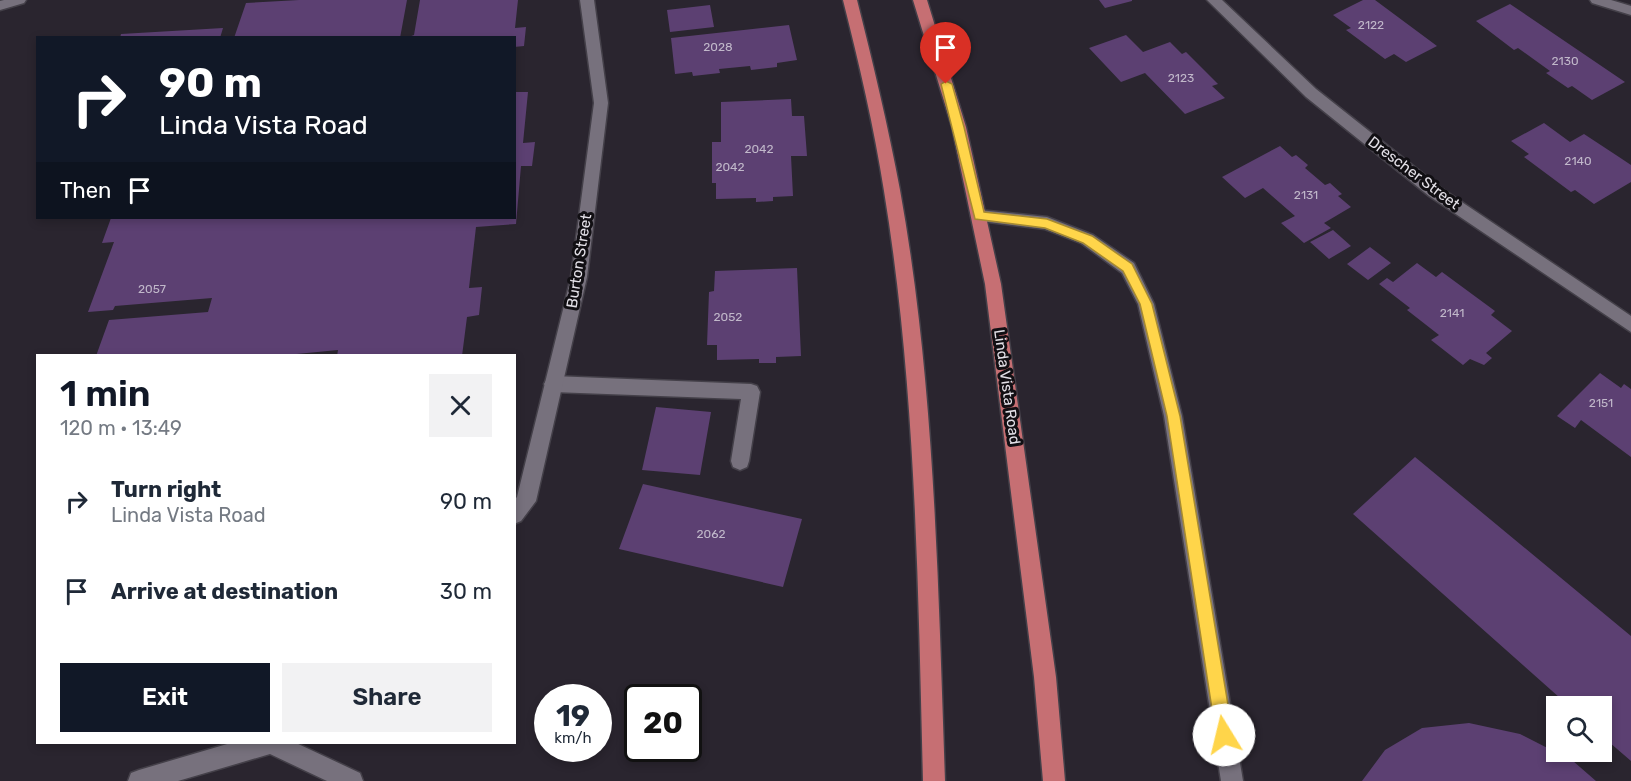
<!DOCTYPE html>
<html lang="en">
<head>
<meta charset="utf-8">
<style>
  :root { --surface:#fff; --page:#f2f2f3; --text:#1f2937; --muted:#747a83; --accent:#111827 }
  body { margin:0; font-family:Rubik,sans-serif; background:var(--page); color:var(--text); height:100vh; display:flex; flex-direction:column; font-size:22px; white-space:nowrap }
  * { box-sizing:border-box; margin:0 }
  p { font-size:20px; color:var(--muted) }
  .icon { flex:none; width:33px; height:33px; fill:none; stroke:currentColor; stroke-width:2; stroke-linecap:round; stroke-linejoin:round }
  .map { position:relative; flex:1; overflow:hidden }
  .panel { position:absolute; left:36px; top:354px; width:480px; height:390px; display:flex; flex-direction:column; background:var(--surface); border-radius:0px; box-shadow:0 3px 9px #0003 }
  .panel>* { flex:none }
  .guide { position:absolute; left:36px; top:36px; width:480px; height:183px; border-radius:0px; box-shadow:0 3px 9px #0003; background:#111827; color:#fff; overflow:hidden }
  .buttons { position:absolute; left:1546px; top:696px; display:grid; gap:12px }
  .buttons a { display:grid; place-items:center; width:66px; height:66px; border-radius:0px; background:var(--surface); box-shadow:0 3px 9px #0003; font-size:30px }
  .speed { position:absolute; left:534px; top:684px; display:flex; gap:12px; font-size:30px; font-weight:700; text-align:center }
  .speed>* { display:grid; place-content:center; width:78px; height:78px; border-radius:50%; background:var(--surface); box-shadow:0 3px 9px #0003; line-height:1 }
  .speed small { font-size:15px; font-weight:400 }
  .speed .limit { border:3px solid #111; border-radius:9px; background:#fff; color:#111 }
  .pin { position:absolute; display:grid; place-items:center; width:51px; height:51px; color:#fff; margin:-62px -26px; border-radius:50% 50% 50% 0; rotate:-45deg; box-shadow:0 0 6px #0007 }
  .pin .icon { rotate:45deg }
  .me { position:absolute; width:66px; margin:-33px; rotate:351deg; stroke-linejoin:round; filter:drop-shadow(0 0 4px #0008) }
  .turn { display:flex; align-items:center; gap:21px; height:126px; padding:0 24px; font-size:27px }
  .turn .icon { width:78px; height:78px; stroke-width:2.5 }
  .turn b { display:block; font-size:42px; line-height:51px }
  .then { display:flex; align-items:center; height:57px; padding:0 24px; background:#0003; gap:12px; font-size:22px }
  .round { display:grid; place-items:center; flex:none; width:63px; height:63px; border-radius:0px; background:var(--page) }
  .overview { display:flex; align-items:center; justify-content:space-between; height:102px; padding:0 24px }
  h1 { font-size:36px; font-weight:600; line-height:45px; color:var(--accent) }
  .primary-button { display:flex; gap:12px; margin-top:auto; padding:12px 24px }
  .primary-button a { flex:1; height:69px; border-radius:0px; background:var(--accent); color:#fff; font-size:24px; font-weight:600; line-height:69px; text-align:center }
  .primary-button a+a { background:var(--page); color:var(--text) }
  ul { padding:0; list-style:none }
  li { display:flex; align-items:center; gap:18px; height:90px; padding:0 24px }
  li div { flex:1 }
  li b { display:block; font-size:22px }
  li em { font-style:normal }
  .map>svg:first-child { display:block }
</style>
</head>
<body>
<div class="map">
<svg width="1631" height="781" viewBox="0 0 1631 781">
  <rect width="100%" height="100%" fill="#2a252f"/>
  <path fill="#5c4072" d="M 299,0 L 407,0 L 400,38 L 234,38 L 246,3 Z
    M 420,0 L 518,0 L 515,28 L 526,27 L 524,46 L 514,47 L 514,38 L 406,38 L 414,35 Z
    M 1099,0 L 1132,0 L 1132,1 L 1105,8 Z
    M 1363,0 L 1375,0 L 1437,46 L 1406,62 L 1394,54 L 1385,59 L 1346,30 L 1351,28 L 1333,15 Z
    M 1510,4 L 1625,82 L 1592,100 L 1572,86 L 1568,88 L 1546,73 L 1550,71 L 1518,48 L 1514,50 L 1476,21 Z
    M 710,5 L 714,27 L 670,32 L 667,10 Z
    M 789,25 L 797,60 L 777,63 L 777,67 L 751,70 L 750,66 L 719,69 L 720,73 L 693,76 L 692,72 L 675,74 L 671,38 Z
    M 223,28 L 220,38 L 120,38 L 121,34 Z
    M 1126,35 L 1143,52 L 1170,42 L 1182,54 L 1186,52 L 1218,84 L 1212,86 L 1225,98 L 1185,114 L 1145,73 L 1121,82 L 1089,48 Z
    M 514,92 L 528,92 L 523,143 L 535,142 L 532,166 L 521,166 L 516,224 L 476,227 L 469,288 L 482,287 L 479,315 L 467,317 L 462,356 L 337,356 L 338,350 L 276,356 L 96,356 L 109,320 L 208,312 L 212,298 L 115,306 L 113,310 L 88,312 L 114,242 L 102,243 L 111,218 L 514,218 Z
    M 791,99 L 792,116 L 804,116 L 807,156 L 791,156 L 793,196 L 773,197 L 773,201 L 756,202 L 756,198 L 716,199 L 716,183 L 712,183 L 712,142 L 721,142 L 721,102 Z
    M 1544,123 L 1570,142 L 1584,134 L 1619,157 L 1631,165 L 1631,182 L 1594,204 L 1575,190 L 1571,192 L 1524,157 L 1529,154 L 1511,141 Z
    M 1280,146 L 1292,157 L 1296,155 L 1308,165 L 1305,168 L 1325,185 L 1330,183 L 1342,194 L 1338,196 L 1351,207 L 1324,223 L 1331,228 L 1304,243 L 1281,223 L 1295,216 L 1263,188 L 1245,198 L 1222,177 Z
    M 1333,230 L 1351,246 L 1329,259 L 1310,242 Z
    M 1370,247 L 1391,263 L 1368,280 L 1347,264 Z
    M 1417,263 L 1436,277 L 1442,272 L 1495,311 L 1491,315 L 1512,331 L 1486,353 L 1492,358 L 1484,365 L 1470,359 L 1463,365 L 1431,340 L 1439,335 L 1407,310 L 1410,308 L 1379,284 L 1387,278 L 1393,282 Z
    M 797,268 L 801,356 L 776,357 L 776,363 L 759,363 L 759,359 L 717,360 L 717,345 L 707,345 L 709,292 L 714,291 L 715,271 Z
    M 1600,373 L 1621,388 L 1624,384 L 1631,389 L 1631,457 L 1581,420 L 1575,428 L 1557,416 Z
    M 656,407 L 711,412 L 700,475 L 642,470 Z
    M 1415,457 L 1631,636 L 1631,761 L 1602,736 L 1602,706 L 1569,706 L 1353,514 Z
    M 643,484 L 802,519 L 783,587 L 619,549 Z
    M 1469,723 L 1520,734 L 1573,761 L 1596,781 L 1362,781 L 1385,750 L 1422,728 Z"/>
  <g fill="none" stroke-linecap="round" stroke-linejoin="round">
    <g stroke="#444049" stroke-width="3">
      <path id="lane" d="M 1590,0 L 1611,0 L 1631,6 L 1631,15 L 1592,3 Z
        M 979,210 L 1047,217 L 1093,235 L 1134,263 L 1154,304 L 1182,416 L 1243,781 L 1221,781 L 1164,416 L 1138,304 L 1122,273 L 1081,243 L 1045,229 L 973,220 L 971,216 L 973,212 Z
        M 553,376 L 751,384 L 757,386 L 760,392 L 749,461 L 747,467 L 740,470 L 733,467 L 731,461 L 741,399 L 553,392 L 547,389 L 544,384 L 547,379 Z
        M 234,742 L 294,742 L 360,773 L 363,781 L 327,781 L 270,754 L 178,781 L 128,781 L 131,773 L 139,770 Z"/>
    </g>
    <g stroke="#444049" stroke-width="3">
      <path id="street" d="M 580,0 L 594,0 L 608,103 L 587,277 L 536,501 L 521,521 L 514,524 L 514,500 L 517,497 L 571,277 L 594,103 Z
        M 1207,0 L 1222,0 L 1316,89 L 1441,188 L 1631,316 L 1631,332 L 1429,196 L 1306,97 Z"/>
    </g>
    <g stroke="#444049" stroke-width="3">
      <path id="secondary" d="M 4,0 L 26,0 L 24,3 L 0,10 L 0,1 Z"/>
    </g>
    <g stroke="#444049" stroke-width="3">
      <path id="primary" d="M 843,0 L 857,0 C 873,63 888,126 900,190 C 935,384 938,584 945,781 L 923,781 C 918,584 916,386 884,191 C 874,127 859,63 843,0 Z
        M 913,0 L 927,0 L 966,127 L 1001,284 L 1056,677 L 1065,781 L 1043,781 L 1034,677 L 985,284 L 952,127 Z"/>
    </g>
    <use href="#lane" fill="#77717d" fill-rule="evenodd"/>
    <use href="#street" fill="#77717d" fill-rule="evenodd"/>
    <use href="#secondary" fill="#77717d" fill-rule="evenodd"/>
    <use href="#primary" fill="#c66f73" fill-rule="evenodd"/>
  </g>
  <path fill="#ffd54a" stroke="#a68a30" stroke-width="1.5" d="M 946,81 L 952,84 L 964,127 L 984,212 L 1047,219 L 1092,236 L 1132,264 L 1152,304 L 1180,416 L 1233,735 L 1230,741 L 1224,744 L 1218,741 L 1216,735 L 1167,416 L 1140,304 L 1123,271 L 1083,243 L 1045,228 L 975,219 L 941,84 Z"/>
  <g text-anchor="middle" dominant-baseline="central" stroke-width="6" stroke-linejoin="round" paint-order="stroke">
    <g font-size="12" fill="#c1b8ca">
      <text x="1371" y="25">2122</text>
      <text x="718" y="47">2028</text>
      <text x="1565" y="61">2130</text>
      <text x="1181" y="78">2123</text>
      <text x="759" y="149">2042</text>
      <text x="1578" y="161">2140</text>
      <text x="730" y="167">2042</text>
      <text x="1306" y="195">2131</text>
      <text x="152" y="289">2057</text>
      <text x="1452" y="313">2141</text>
      <text x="728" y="317">2052</text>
      <text x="1601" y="403">2151</text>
      <text x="711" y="534">2062</text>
    </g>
    <g font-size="15" fill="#e3e0e7" stroke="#110f13">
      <text transform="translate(1414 173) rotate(37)">Drescher Street</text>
      <text transform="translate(579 261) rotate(-81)">Burton Street</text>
      <text transform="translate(1007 387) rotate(82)">Linda Vista Road</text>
    </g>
  </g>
</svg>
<div class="buttons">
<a><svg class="icon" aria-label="search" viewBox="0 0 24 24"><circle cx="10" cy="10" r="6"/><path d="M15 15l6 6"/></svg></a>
</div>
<div class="speed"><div>19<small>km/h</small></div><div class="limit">20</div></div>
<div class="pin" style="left:946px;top:84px;background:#d93025"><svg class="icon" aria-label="arrive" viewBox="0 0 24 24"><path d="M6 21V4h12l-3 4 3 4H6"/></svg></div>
<svg class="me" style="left:1224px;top:735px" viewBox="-20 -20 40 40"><circle r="19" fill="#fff"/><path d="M0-13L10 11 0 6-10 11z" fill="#ffd54a"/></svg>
<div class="guide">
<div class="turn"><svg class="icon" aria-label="right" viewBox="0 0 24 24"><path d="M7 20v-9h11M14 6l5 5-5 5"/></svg><div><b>90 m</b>Linda Vista Road</div></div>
<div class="then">Then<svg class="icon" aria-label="arrive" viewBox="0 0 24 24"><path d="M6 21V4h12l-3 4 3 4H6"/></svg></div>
</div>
<section class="panel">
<div class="overview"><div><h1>1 min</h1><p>120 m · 13:49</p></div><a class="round"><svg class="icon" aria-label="close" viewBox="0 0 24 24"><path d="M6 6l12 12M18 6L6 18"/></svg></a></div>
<ul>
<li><svg class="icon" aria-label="right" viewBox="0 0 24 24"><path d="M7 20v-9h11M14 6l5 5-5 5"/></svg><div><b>Turn right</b><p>Linda Vista Road</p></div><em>90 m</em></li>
<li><svg class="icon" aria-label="arrive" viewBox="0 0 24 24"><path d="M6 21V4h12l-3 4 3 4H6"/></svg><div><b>Arrive at destination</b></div><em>30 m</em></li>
</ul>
<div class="primary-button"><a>Exit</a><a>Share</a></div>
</section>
</div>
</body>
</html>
